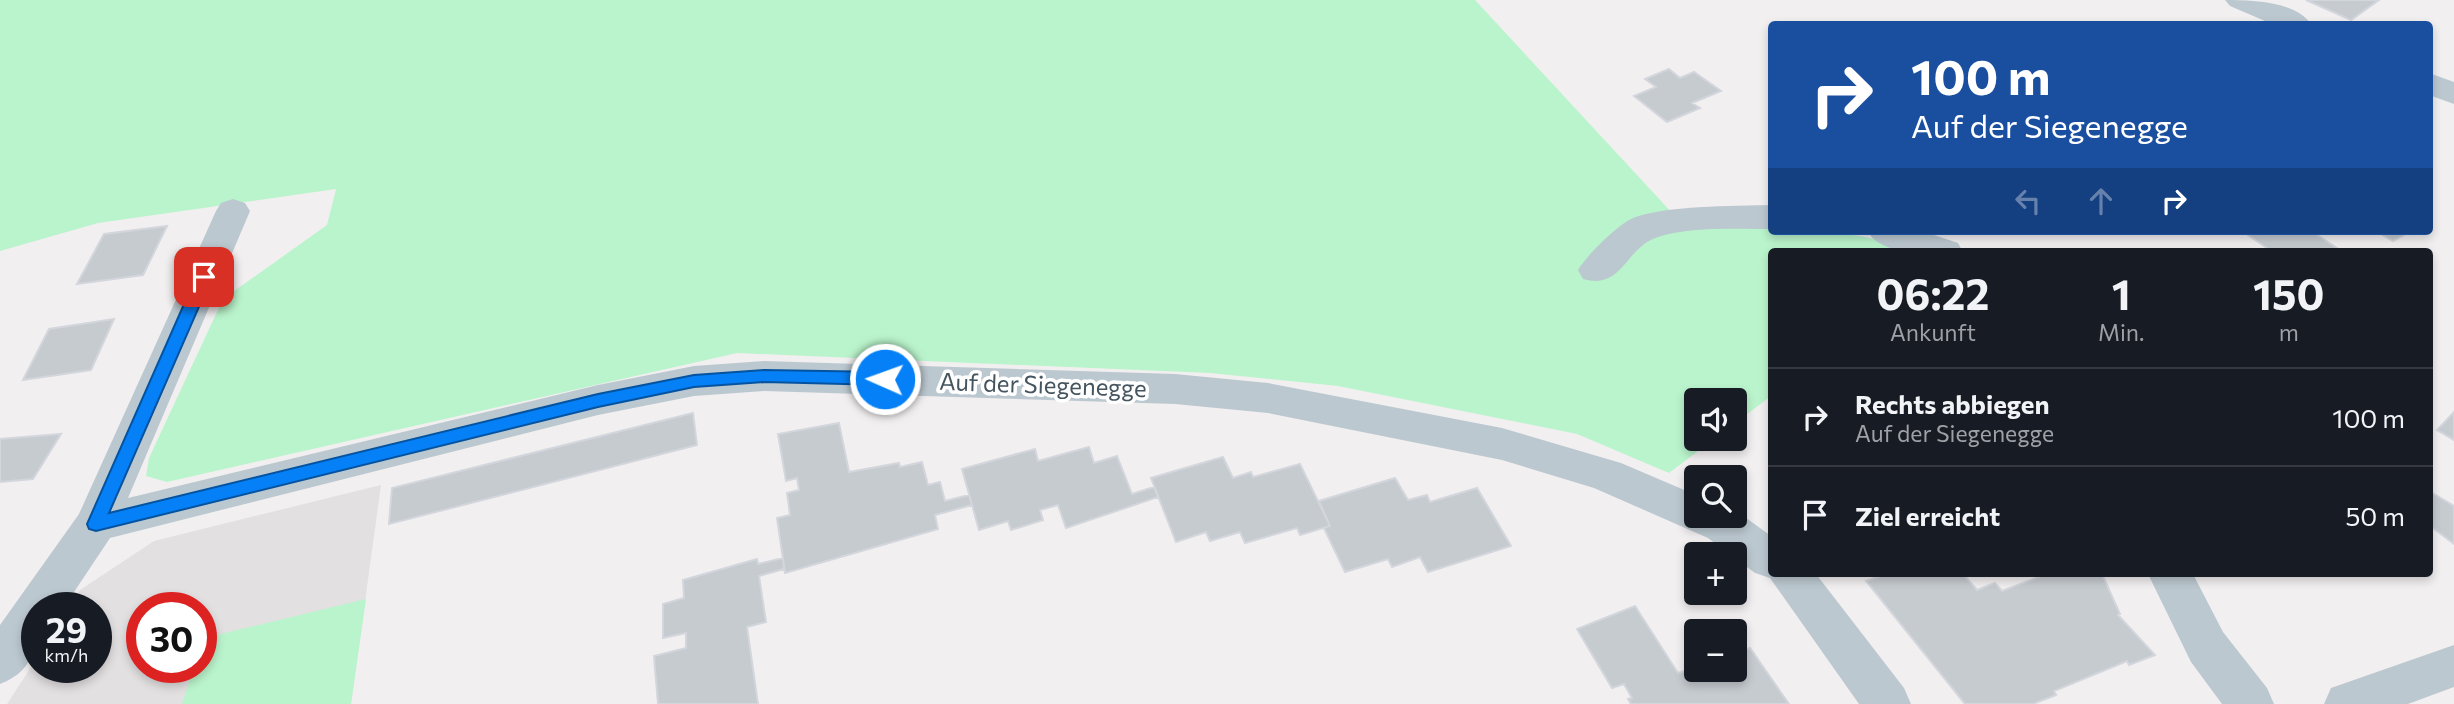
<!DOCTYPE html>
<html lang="de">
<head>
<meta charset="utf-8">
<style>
  :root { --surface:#171b24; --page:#20242c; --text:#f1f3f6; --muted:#9ea1a6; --line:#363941 }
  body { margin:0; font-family:Commissioner,sans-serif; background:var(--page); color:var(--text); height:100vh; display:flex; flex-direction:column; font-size:26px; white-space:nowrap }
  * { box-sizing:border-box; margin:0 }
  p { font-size:23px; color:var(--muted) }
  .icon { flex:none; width:38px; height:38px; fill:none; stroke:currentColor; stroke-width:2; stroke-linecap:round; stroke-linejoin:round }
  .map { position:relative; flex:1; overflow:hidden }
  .side { position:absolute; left:1768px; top:248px; width:665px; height:329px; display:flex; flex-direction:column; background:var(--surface); border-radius:7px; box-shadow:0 4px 10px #0003 }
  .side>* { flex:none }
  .top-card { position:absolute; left:1768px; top:21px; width:665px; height:214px; border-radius:7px; box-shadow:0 4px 10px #0003; background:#1a4fa0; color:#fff; overflow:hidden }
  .buttons { position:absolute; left:1684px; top:388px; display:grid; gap:14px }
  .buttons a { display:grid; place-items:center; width:63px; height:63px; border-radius:7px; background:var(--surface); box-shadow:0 4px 10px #0003; font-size:35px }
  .speed { position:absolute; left:21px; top:592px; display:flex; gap:14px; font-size:35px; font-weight:700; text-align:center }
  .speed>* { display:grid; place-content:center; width:91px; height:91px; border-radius:50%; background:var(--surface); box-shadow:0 4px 10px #0003; line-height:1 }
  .speed small { font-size:18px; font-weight:400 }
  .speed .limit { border:10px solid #d22; background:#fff; color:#111 }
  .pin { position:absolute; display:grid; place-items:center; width:60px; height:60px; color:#fff; margin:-30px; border-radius:14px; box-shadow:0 4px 10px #0006 }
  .me { position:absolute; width:77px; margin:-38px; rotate:272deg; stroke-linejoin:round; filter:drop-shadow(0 0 5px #0008) }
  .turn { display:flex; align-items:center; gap:24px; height:147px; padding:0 28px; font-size:32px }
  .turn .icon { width:91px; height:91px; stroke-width:2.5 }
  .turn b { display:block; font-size:49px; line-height:60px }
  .lanes { display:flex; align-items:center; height:66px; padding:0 28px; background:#0003; justify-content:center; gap:35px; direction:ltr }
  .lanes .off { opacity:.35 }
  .eta { display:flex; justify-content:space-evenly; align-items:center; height:119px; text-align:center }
  .eta b { font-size:42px; font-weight:700; line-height:49px }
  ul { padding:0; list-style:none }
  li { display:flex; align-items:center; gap:21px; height:98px; padding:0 28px; border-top:2px solid var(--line) }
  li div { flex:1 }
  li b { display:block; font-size:26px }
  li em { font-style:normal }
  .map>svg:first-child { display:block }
</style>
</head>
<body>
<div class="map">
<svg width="2454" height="704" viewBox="0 0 2454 704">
  <rect width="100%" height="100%" fill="#f2eff0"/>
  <path fill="#e3e0e2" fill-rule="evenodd" d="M 381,485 L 351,704 L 7,704 L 37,658 L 37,667 L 96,667 L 96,607 L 69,607 L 80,590 L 154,541 ZM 142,607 L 201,607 L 201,667 L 142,667 Z"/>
  <path fill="#baf4cc" d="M 0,0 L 1475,0 L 1687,229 L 1771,225 L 1771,231 C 1820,231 1869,232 1915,252 L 1771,252 L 1771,396 L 1734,424 L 1734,401 L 1696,401 L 1696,439 L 1714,439 L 1669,473 L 1577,434 L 1338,386 L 1210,373 L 737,353 L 167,482 L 146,476 L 149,458 L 223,299 L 327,225 L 336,189 L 98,223 L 0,251 Z
    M 366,599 L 351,704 L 182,704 L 194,667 L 201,667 L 204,638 Z"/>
  <path fill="#c6cbd0" stroke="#d3d6dc" stroke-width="2" d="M 2306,0 L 2379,0 L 2351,20 Z
    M 1669,69 L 1680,78 L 1694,72 L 1721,91 L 1692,103 L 1700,108 L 1667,122 L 1634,96 L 1656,87 L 1645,79 Z
    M 167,226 L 143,275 L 77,284 L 104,234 Z
    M 2242,231 L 2311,231 L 2343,252 L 2273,252 Z
    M 2376,231 L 2411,231 L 2393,241 Z
    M 114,319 L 91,370 L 23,380 L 49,329 Z
    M 2454,412 L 2454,440 L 2437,430 Z
    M 693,413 L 697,445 L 389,524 L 392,488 Z
    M 839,423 L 849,472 L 899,463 L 900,467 L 922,462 L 928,485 L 940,482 L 945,501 L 969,495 L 972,505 L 935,515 L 938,529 L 785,573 L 777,518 L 790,515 L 787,493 L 799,490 L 797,478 L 786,481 L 778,434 Z
    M 61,434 L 33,479 L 0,482 L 0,439 Z
    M 1089,447 L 1094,463 L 1117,456 L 1132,494 L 1154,487 L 1158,497 L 1066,528 L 1058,505 L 1040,510 L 1043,520 L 1011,530 L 1008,521 L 979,530 L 962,469 L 1035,449 L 1038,461 Z
    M 1223,457 L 1233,478 L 1251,472 L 1253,477 L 1300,464 L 1330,526 L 1300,535 L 1297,528 L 1245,543 L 1240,532 L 1210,541 L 1206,532 L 1176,542 L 1151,478 Z
    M 1395,478 L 1408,500 L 1427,495 L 1430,502 L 1477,488 L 1511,546 L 1428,572 L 1420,557 L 1392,567 L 1388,559 L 1345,572 L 1324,528 L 1330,526 L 1319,501 Z
    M 2429,491 L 2454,506 L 2454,544 L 2429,525 Z
    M 783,558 L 784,569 L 759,576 L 766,622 L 747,627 L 758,704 L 658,704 L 654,656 L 686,648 L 686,633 L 663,638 L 663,604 L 684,598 L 683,580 L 757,559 L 758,564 Z
    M 1886,574 L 1963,574 L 1977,590 L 1995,583 L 2002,591 L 2047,574 L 2102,574 L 2120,614 L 2118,615 L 2155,655 L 2129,665 L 2127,661 L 2054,691 L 2056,695 L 2033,704 L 1965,704 L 1866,581 Z
    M 1635,606 L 1678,673 L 1694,668 L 1690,661 L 1696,660 L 1696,670 L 1734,670 L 1734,654 L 1750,648 L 1789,704 L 1631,704 L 1628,699 L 1632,698 L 1624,684 L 1612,688 L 1577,629 Z"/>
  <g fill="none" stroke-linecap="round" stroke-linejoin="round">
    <path fill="#bcc8d0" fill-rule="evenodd" d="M 2225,0 C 2251,0 2295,1 2311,24 L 2272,24 L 2230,6 Z
      M 2429,73 L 2454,82 L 2454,104 L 2429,95 Z
      M 233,199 L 245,203 L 250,211 L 128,498 L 598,385 L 694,366 L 764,361 L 1175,374 L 1268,383 L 1502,428 L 1621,463 L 1696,495 L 1696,516 L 1734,516 L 1734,511 L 1738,512 L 1771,536 L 1771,574 L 1816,574 L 1904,688 L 1911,704 L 1859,704 L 1770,578 L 1755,573 L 1708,538 L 1594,488 L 1502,460 L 1268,413 L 1175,404 L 764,391 L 694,396 L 598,415 L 110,538 L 64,607 L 37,607 C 37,642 37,670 0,684 L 0,625 L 79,514 L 216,211 L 221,203 Z
      M 1771,205 L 1771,229 C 1738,229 1683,226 1653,239 C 1625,251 1621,290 1583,279 L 1578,270 C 1586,256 1615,228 1629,220 C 1658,205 1737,206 1771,205 Z
      M 1867,231 L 1922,231 L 1958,243 L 1963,252 C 1935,252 1884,259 1867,231 Z
      M 2148,574 L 2193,574 L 2223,632 L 2267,688 L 2274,704 L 2222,704 L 2191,662 Z
      M 2454,645 L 2454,687 L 2408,704 L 2324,704 L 2331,688 Z"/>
  </g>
  <path fill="#0680f6" stroke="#0453a0" stroke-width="2" d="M 204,272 L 212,277 L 109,513 L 598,394 L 694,375 L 764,370 L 885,372 L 893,379 L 885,385 L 764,382 L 694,387 L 598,407 L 96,531 L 89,529 L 87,524 L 196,277 Z"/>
  <g text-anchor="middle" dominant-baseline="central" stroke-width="7" stroke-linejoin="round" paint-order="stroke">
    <g font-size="24" fill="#45555f" stroke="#fff">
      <text transform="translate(1043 384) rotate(2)">Auf der Siegenegge</text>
    </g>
  </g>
</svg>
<div class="buttons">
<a><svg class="icon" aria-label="sound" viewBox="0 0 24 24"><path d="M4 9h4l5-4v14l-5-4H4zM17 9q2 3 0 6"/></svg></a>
<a><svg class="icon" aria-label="search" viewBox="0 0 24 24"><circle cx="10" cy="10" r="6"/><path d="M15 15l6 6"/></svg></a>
<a>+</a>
<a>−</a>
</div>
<div class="speed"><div>29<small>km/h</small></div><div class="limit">30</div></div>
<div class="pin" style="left:204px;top:277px;background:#d93025"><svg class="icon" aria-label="arrive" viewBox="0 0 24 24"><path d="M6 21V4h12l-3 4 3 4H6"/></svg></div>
<svg class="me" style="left:885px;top:379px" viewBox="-20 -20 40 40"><circle r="17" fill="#0680f6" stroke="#fff" stroke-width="3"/><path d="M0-11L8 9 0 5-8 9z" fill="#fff"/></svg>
<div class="top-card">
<div class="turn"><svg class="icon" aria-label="right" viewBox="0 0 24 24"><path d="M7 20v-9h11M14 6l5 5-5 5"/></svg><div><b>100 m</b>Auf der Siegenegge</div></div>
<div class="lanes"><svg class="icon off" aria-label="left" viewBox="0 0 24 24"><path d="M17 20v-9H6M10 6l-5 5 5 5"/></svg><svg class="icon off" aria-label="ahead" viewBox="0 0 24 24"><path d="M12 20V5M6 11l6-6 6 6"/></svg><svg class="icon" aria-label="right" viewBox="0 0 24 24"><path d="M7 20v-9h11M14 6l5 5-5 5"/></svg></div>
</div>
<section class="side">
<div class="eta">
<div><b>06:22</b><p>Ankunft</p></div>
<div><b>1</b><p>Min.</p></div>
<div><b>150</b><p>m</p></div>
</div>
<ul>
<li><svg class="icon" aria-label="right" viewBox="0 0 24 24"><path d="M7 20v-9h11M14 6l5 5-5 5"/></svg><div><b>Rechts abbiegen</b><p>Auf der Siegenegge</p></div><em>100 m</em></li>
<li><svg class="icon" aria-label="arrive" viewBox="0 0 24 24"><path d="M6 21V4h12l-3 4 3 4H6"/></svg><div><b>Ziel erreicht</b></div><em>50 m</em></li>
</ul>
</section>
</div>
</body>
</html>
